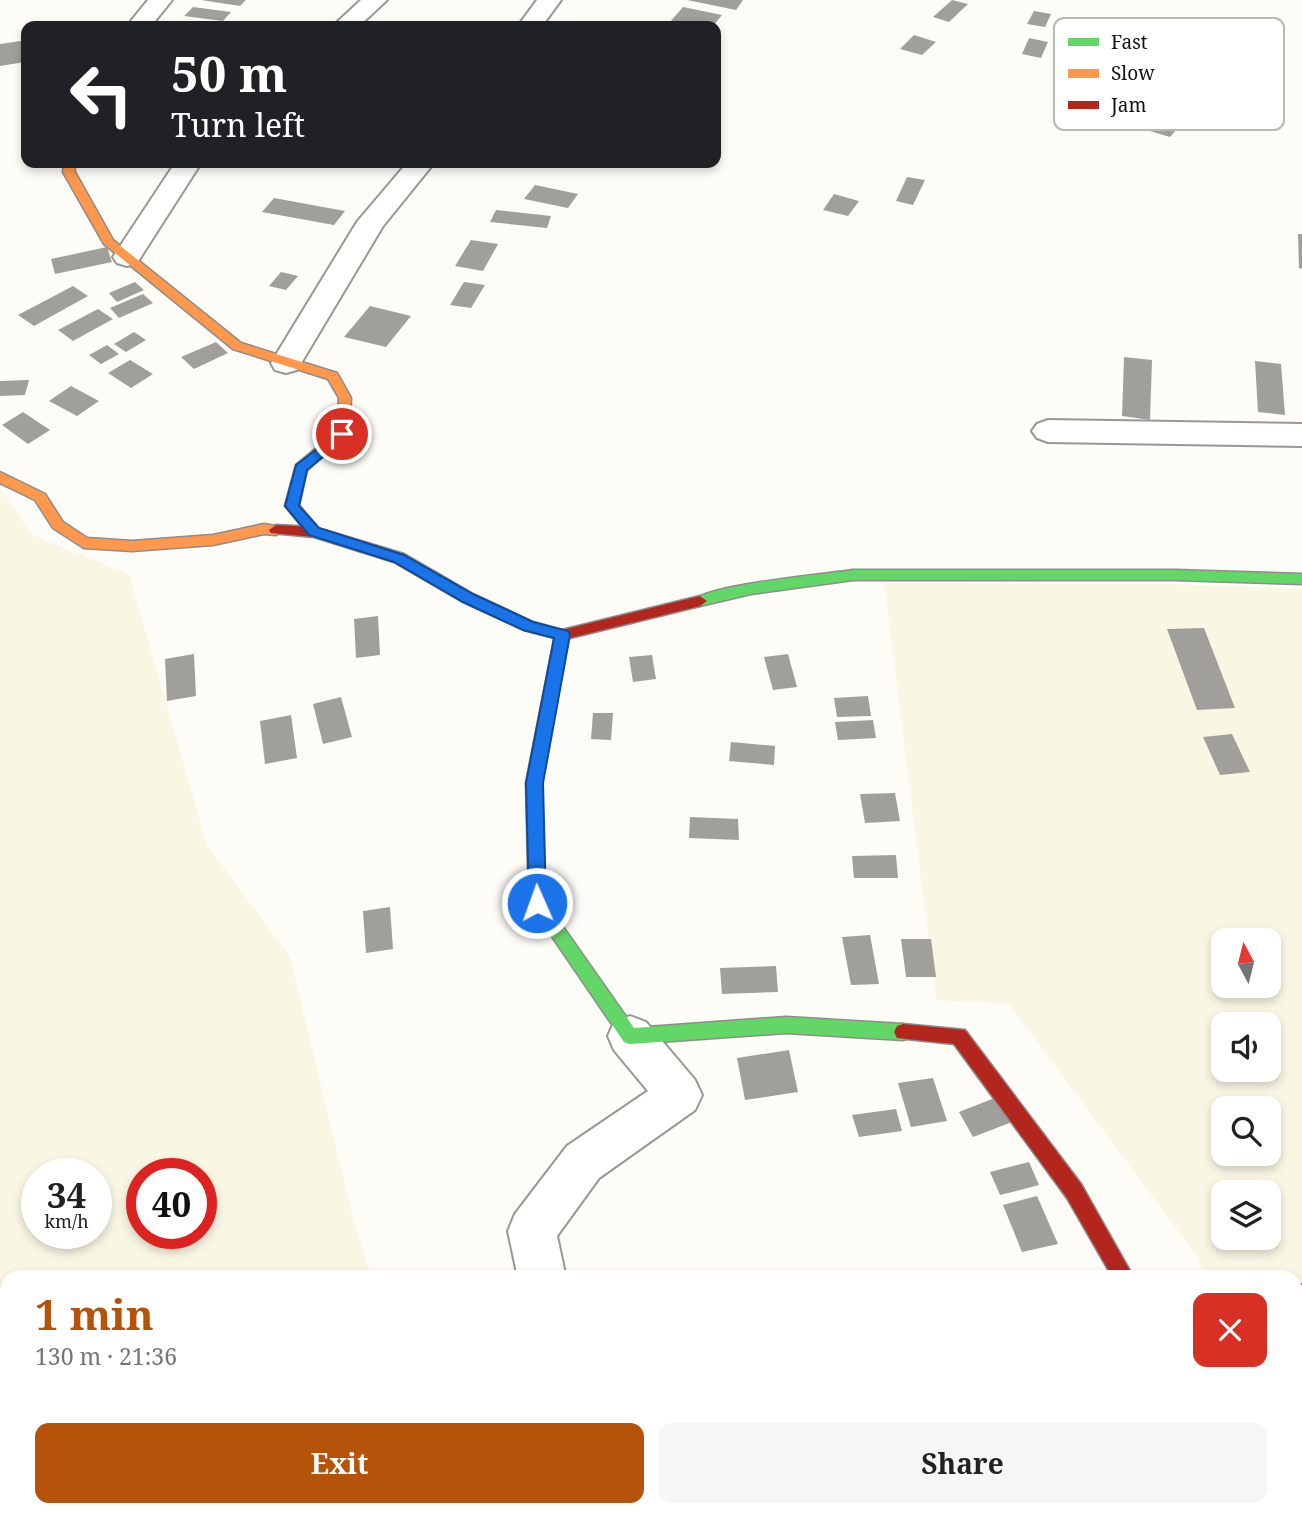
<!DOCTYPE html>
<html lang="en">
<head>
<meta charset="utf-8">
<style>
  :root { --surface:#fff; --page:#f6f6f6; --text:#202124; --muted:#757577; --accent:#b45309 }
  body { margin:0; font-family:"Noto Serif",serif; background:var(--page); color:var(--text); height:100vh; display:flex; flex-direction:column; font-size:26px; white-space:nowrap }
  * { box-sizing:border-box; margin:0 }
  p { font-size:23px; color:var(--muted) }
  .icon { flex:none; width:38px; height:38px; fill:none; stroke:currentColor; stroke-width:2; stroke-linecap:round; stroke-linejoin:round }
  .map { position:relative; flex:1; overflow:hidden }
  .sheet { position:absolute; left:0px; top:1270px; width:1302px; height:247px; display:flex; flex-direction:column; background:var(--surface); border-radius:21px 21px 0 0; box-shadow:0 4px 10px #0003 }
  .sheet>* { flex:none }
  .hud { position:absolute; left:21px; top:21px; width:700px; height:147px; border-radius:14px; box-shadow:0 4px 10px #0003; background:#202124; color:#fff; overflow:hidden }
  .needle { width:46px; rotate:353deg }
  .controls { position:absolute; left:1211px; top:928px; display:grid; gap:14px }
  .controls a { display:grid; place-items:center; width:70px; height:70px; border-radius:14px; background:var(--surface); box-shadow:0 4px 10px #0003; font-size:35px }
  .speed { position:absolute; left:21px; top:1158px; display:flex; gap:14px; font-size:35px; font-weight:700; text-align:center }
  .speed>* { display:grid; place-content:center; width:91px; height:91px; border-radius:50%; background:var(--surface); box-shadow:0 4px 10px #0003; line-height:1 }
  .speed small { font-size:18px; font-weight:400 }
  .speed .limit { border:10px solid #d22; background:#fff; color:#111 }
  .pin { position:absolute; display:grid; place-items:center; width:60px; height:60px; color:#fff; margin:-30px; border:4px solid #fff; border-radius:50%; box-shadow:0 2px 7px #0007 }
  .me { position:absolute; width:77px; margin:-38px; rotate:358deg; stroke-linejoin:round; filter:drop-shadow(0 0 5px #0008) }
  .turn { display:flex; align-items:center; gap:24px; height:147px; padding:0 35px; font-size:32px }
  .turn .icon { width:91px; height:91px; stroke-width:2.5 }
  .turn b { display:block; font-size:49px; line-height:60px }
  .round { display:grid; place-items:center; flex:none; width:74px; height:74px; border-radius:14px; background:var(--page) }
  .summary { display:flex; align-items:center; justify-content:space-between; height:119px; padding:0 35px }
  h1 { font-size:42px; font-weight:700; line-height:52px; color:var(--accent) }
  .button { display:flex; gap:14px; margin-top:auto; padding:14px 35px }
  .button a { flex:1; height:80px; border-radius:14px; background:var(--accent); color:#fff; font-size:28px; font-weight:700; line-height:80px; text-align:center }
  .button a+a { background:var(--page); color:var(--text) }
  .map>svg:first-child { display:block }
</style>
</head>
<body>
<div class="map">
<svg width="1302" height="1516" viewBox="0 0 1302 1516">
  <rect width="100%" height="100%" fill="#fdfcf7"/>
  <path fill="#f9f7e4" fill-rule="evenodd" d="M 0,488 L 32,535 L 129,574 L 207,845 L 290,957 L 353,1218 L 371,1277 L 7,1278 L 7,1510 L 438,1510 L 440,1516 L 0,1516 ZM 37,1174 L 96,1174 L 96,1234 L 37,1234 ZM 142,1174 L 201,1174 L 201,1234 L 142,1234 Z
    M 884,583 L 1170,584 L 1302,589 L 1302,1285 L 1295,1287 L 1295,1278 L 1205,1277 L 1196,1255 L 1009,1004 L 936,1000 ZM 1223,940 L 1269,940 L 1269,985 L 1223,985 ZM 1223,1024 L 1269,1024 L 1269,1069 L 1223,1069 ZM 1223,1108 L 1269,1108 L 1269,1153 L 1223,1153 ZM 1223,1192 L 1269,1192 L 1269,1237 L 1223,1237 Z"/>
  <path fill="#a19f9c" d="M 201,0 L 246,0 L 240,6 Z
    M 687,0 L 743,0 L 736,10 Z
    M 952,0 L 968,4 L 949,22 L 933,17 Z
    M 193,7 L 231,12 L 223,21 L 184,16 Z
    M 683,7 L 722,15 L 713,26 L 670,22 Z
    M 1034,11 L 1051,14 L 1045,27 L 1027,24 Z
    M 914,35 L 936,42 L 922,55 L 900,49 Z
    M 1029,38 L 1048,42 L 1041,58 L 1022,54 Z
    M 21,41 L 25,62 L 0,66 L 0,44 Z
    M 1136,108 L 1183,122 L 1170,137 L 1123,123 Z
    M 907,177 L 925,180 L 913,205 L 896,201 Z
    M 535,185 L 578,194 L 568,208 L 524,199 Z
    M 834,194 L 859,201 L 848,216 L 823,210 Z
    M 274,198 L 345,211 L 334,225 L 262,212 Z
    M 496,210 L 551,216 L 547,228 L 490,222 Z
    M 1298,234 L 1302,234 L 1302,269 L 1299,268 Z
    M 471,240 L 498,244 L 483,271 L 455,266 Z
    M 107,247 L 112,262 L 55,274 L 51,259 Z
    M 281,272 L 298,276 L 286,290 L 269,286 Z
    M 135,282 L 144,290 L 117,302 L 109,293 Z
    M 464,282 L 485,285 L 471,308 L 450,305 Z
    M 73,286 L 88,296 L 34,326 L 18,315 Z
    M 143,294 L 153,303 L 119,318 L 110,308 Z
    M 370,306 L 411,316 L 386,347 L 344,337 Z
    M 98,309 L 113,319 L 73,341 L 58,330 Z
    M 134,332 L 146,340 L 126,352 L 114,344 Z
    M 216,342 L 228,353 L 194,369 L 181,357 Z
    M 107,345 L 119,354 L 101,364 L 89,355 Z
    M 1124,357 L 1152,360 L 1150,420 L 1122,416 Z
    M 130,360 L 153,374 L 131,388 L 108,373 Z
    M 1255,361 L 1281,364 L 1285,415 L 1258,412 Z
    M 29,380 L 25,395 L 0,396 L 0,381 Z
    M 71,386 L 99,401 L 77,416 L 49,401 Z
    M 23,412 L 50,430 L 28,444 L 2,425 Z
    M 378,616 L 380,655 L 356,658 L 354,619 Z
    M 1204,628 L 1235,708 L 1197,710 L 1167,629 Z
    M 194,654 L 196,696 L 167,701 L 165,659 Z
    M 788,654 L 797,687 L 773,690 L 764,657 Z
    M 652,655 L 656,679 L 633,682 L 629,657 Z
    M 868,696 L 871,716 L 837,717 L 834,698 Z
    M 341,697 L 352,737 L 323,744 L 313,704 Z
    M 593,713 L 613,713 L 611,740 L 591,739 Z
    M 291,715 L 297,758 L 265,764 L 260,721 Z
    M 873,720 L 876,738 L 838,740 L 835,722 Z
    M 1232,734 L 1250,772 L 1220,775 L 1203,737 Z
    M 731,742 L 775,746 L 774,765 L 729,761 Z
    M 895,793 L 900,821 L 865,823 L 860,794 Z
    M 690,817 L 738,819 L 739,840 L 689,838 Z
    M 896,855 L 898,878 L 854,878 L 852,856 Z
    M 390,907 L 393,949 L 366,953 L 363,911 Z
    M 870,935 L 879,984 L 851,985 L 842,937 Z
    M 901,939 L 931,939 L 936,977 L 906,977 Z
    M 776,966 L 778,992 L 722,994 L 720,968 Z
    M 789,1050 L 798,1092 L 745,1100 L 737,1058 Z
    M 933,1078 L 947,1121 L 911,1127 L 898,1083 Z
    M 997,1097 L 1012,1122 L 973,1137 L 959,1112 Z
    M 896,1109 L 902,1131 L 859,1137 L 852,1115 Z
    M 1029,1162 L 1039,1185 L 1000,1195 L 990,1172 Z
    M 1037,1196 L 1058,1244 L 1022,1252 L 1003,1205 Z
    M 479,1510 L 525,1510 L 525,1516 L 480,1516 Z
    M 915,1510 L 994,1510 L 995,1516 L 916,1516 Z
    M 1033,1510 L 1080,1510 L 1081,1516 L 1034,1516 Z
    M 1103,1510 L 1169,1510 L 1170,1516 L 1104,1516 Z"/>
  <g fill="none" stroke-linecap="round" stroke-linejoin="round">
    <g stroke="#979795" stroke-width="4">
      <path id="street" d="M 148,0 L 172,0 L 151,26 L 127,26 Z
        M 361,0 L 387,0 L 359,26 L 333,26 Z
        M 537,0 L 561,0 L 542,26 L 518,26 Z
        M 175,163 L 201,163 L 137,263 L 127,266 L 117,263 L 113,257 Z
        M 407,163 L 434,163 L 383,226 L 297,370 L 286,373 L 275,370 L 271,363 L 357,222 Z
        M 1048,420 L 1302,424 L 1302,446 L 1048,442 L 1037,438 L 1032,431 L 1037,424 Z
        M 630,1016 L 646,1022 L 695,1080 L 702,1095 L 695,1110 L 599,1178 L 557,1236 L 566,1278 L 518,1278 L 508,1231 L 515,1214 L 567,1146 L 648,1091 L 614,1050 L 608,1036 L 614,1022 Z
        M 1302,1285 L 1302,1335 L 1295,1336 L 1295,1286 Z
        M 681,1510 L 735,1510 L 736,1516 L 682,1516 Z
        M 1204,1510 L 1258,1510 L 1258,1516 L 1204,1516 Z"/>
    </g>
    <g stroke="#8e8d8b" stroke-width="3">
      <path id="fast" d="M 853,570 L 1175,570 L 1302,574 L 1302,584 L 1175,580 L 853,580 L 751,594 L 700,606 L 693,601 C 705,585 827,574 853,570 Z
        M 562,630 L 569,635 L 542,783 L 545,901 L 634,1028 L 786,1017 L 903,1024 L 909,1026 L 912,1032 L 909,1038 L 903,1040 L 786,1033 L 630,1044 L 624,1042 L 529,903 L 526,783 L 555,635 Z"/>
    </g>
    <g stroke="#8e8d8b" stroke-width="3">
      <path id="slow" d="M 64,163 L 74,163 L 75,172 L 113,240 L 241,343 L 337,373 L 351,398 L 349,434 L 307,470 L 299,505 L 319,529 L 321,532 L 319,535 L 309,535 L 285,506 L 296,465 L 336,432 L 339,398 L 328,379 L 233,349 L 104,244 L 63,172 Z
        M 0,472 L 45,494 L 63,522 L 87,538 L 132,541 L 213,535 L 264,524 L 281,527 L 283,530 L 276,535 L 264,534 L 213,545 L 132,551 L 84,548 L 53,528 L 35,500 L 0,483 Z"/>
    </g>
    <g stroke="#8e8d8b" stroke-width="3">
      <path id="jam" d="M 276,525 L 314,527 L 404,554 L 473,594 L 533,622 L 562,630 L 700,596 L 707,601 L 700,606 L 562,640 L 524,630 L 463,602 L 394,562 L 314,537 L 271,533 L 269,530 Z
        M 903,1024 L 965,1030 L 1081,1184 L 1134,1278 L 1113,1278 L 1067,1198 L 954,1044 L 897,1038 L 894,1032 L 897,1026 Z"/>
    </g>
    <use href="#street" fill="#fffffe" fill-rule="evenodd"/>
    <use href="#fast" fill="#63d668" fill-rule="evenodd"/>
    <use href="#slow" fill="#ff974d" fill-rule="evenodd"/>
    <use href="#jam" fill="#b3261e" fill-rule="evenodd"/>
  </g>
  <path fill="#1a73e8" stroke="#114b97" stroke-width="2" d="M 342,430 L 349,434 L 347,437 L 307,470 L 299,506 L 319,528 L 404,555 L 473,594 L 514,613 L 533,622 L 568,631 L 570,635 L 543,783 L 546,903 L 543,908 L 537,910 L 531,908 L 529,903 L 526,783 L 554,638 L 523,630 L 463,602 L 394,562 L 309,535 L 285,506 L 296,465 Z"/>
  <rect x="1054" y="18" width="230" height="112" rx="10" fill="#fff" stroke="#b8b8b8" stroke-width="2"/>
  <rect x="1068" y="38" width="31" height="8" fill="#63d668"/>
  <rect x="1068" y="69" width="31" height="9" fill="#ff974d"/>
  <rect x="1068" y="101" width="31" height="8" fill="#b3261e"/>
  <g font-size="19" fill="#111">
    <text x="1111" y="49">Fast</text>
    <text x="1111" y="80">Slow</text>
    <text x="1111" y="112">Jam</text>
  </g>
</svg>
<div class="controls">
<a><svg class="needle" viewBox="-14 -14 28 28"><path d="M0-13l5 13h-10z" fill="#e53935"/><path d="M0 13l5-13h-10z" fill="#757577"/></svg></a>
<a><svg class="icon" aria-label="sound" viewBox="0 0 24 24"><path d="M4 9h4l5-4v14l-5-4H4zM17 9q2 3 0 6"/></svg></a>
<a><svg class="icon" aria-label="search" viewBox="0 0 24 24"><circle cx="10" cy="10" r="6"/><path d="M15 15l6 6"/></svg></a>
<a><svg class="icon" aria-label="layers" viewBox="0 0 24 24"><path d="M12 4l9 5-9 5-9-5zM3 14l9 5 9-5"/></svg></a>
</div>
<div class="speed"><div>34<small>km/h</small></div><div class="limit">40</div></div>
<div class="pin" style="left:342px;top:434px;background:#d93025"><svg class="icon" aria-label="arrive" viewBox="0 0 24 24"><path d="M6 21V4h12l-3 4 3 4H6"/></svg></div>
<svg class="me" style="left:537px;top:903px" viewBox="-20 -20 40 40"><circle r="17" fill="#1a73e8" stroke="#fff" stroke-width="3"/><path d="M0-11L8 9 0 5-8 9z" fill="#fff"/></svg>
<div class="hud">
<div class="turn"><svg class="icon" aria-label="left" viewBox="0 0 24 24"><path d="M17 20v-9H6M10 6l-5 5 5 5"/></svg><div><b>50 m</b>Turn left</div></div>
</div>
<section class="sheet">
<div class="summary"><div><h1>1 min</h1><p>130 m · 21:36</p></div><a class="round" style="background:#d93025;color:#fff"><svg class="icon" aria-label="close" viewBox="0 0 24 24"><path d="M6 6l12 12M18 6L6 18"/></svg></a></div>
<div class="button"><a>Exit</a><a>Share</a></div>
</section>
</div>
</body>
</html>
